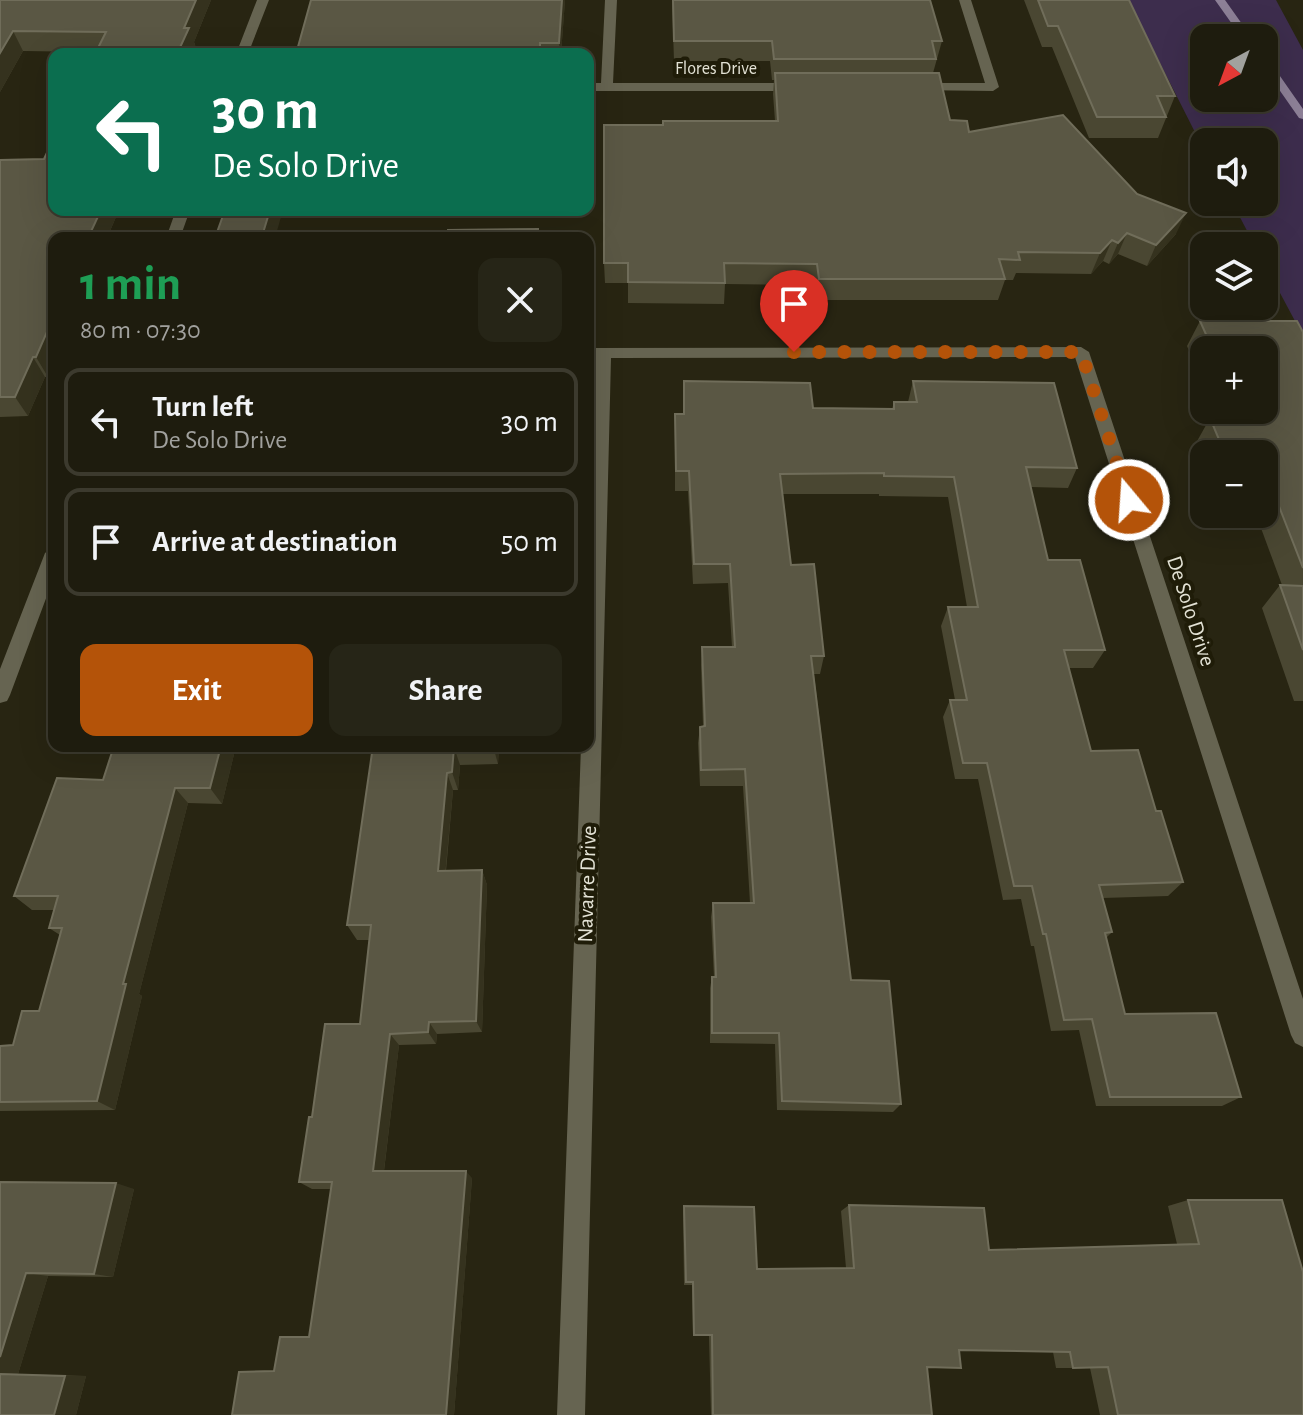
<!DOCTYPE html>
<html lang="en">
<head>
<meta charset="utf-8">
<style>
  :root { --surface:#1e1c0e; --page:#262517; --text:#f1f3f6; --muted:#a1a19e; --line:#3c3a2e; --accent:#b45309 }
  body { margin:0; font-family:"Alegreya Sans",sans-serif; background:var(--page); color:var(--text); height:100vh; display:flex; flex-direction:column; font-size:30px; white-space:nowrap }
  * { box-sizing:border-box; margin:0 }
  p { font-size:26px; color:var(--muted) }
  .icon { flex:none; width:44px; height:44px; fill:none; stroke:currentColor; stroke-width:2; stroke-linecap:round; stroke-linejoin:round }
  .map { position:relative; flex:1; overflow:hidden }
  .details { position:absolute; left:48px; top:232px; width:546px; height:520px; display:flex; flex-direction:column; background:var(--surface); border-radius:16px; box-shadow:0 8px 32px #0002,0 0 0 2px var(--line) }
  .details>* { flex:none }
  .banner { position:absolute; left:48px; top:48px; width:546px; height:168px; border-radius:16px; box-shadow:0 8px 32px #0002,0 0 0 2px var(--line); background:#0b6e4f; color:#fff; overflow:hidden }
  .needle { width:52px; rotate:221deg }
  .controls { position:absolute; left:1190px; top:24px; display:grid; gap:16px }
  .controls a { display:grid; place-items:center; width:88px; height:88px; border-radius:16px; background:var(--surface); box-shadow:0 8px 32px #0002,0 0 0 2px var(--line); font-size:40px }
  .pin { position:absolute; display:grid; place-items:center; width:68px; height:68px; color:#fff; margin:-82px -34px; border-radius:50% 50% 50% 0; rotate:-45deg; box-shadow:0 0 8px #0007 }
  .pin .icon { rotate:45deg }
  .me { position:absolute; width:88px; margin:-44px; rotate:342deg; stroke-linejoin:round; filter:drop-shadow(0 0 6px #0008) }
  .turn { display:flex; align-items:center; gap:28px; height:168px; padding:0 32px; font-size:36px }
  .turn .icon { width:104px; height:104px; stroke-width:2.5 }
  .turn b { display:block; font-size:56px; line-height:68px }
  .round { display:grid; place-items:center; flex:none; width:84px; height:84px; border-radius:16px; background:var(--page) }
  .overview { display:flex; align-items:center; justify-content:space-between; height:136px; padding:0 32px }
  h1 { font-size:48px; font-weight:700; line-height:60px; color:#1e9e55 }
  .primary-button { display:flex; gap:16px; margin-top:auto; padding:16px 32px }
  .primary-button a { flex:1; height:92px; border-radius:16px; background:var(--accent); color:#fff; font-size:32px; font-weight:700; line-height:92px; text-align:center }
  .primary-button a+a { background:var(--page); color:var(--text) }
  ul { padding:0; list-style:none }
  li { display:flex; align-items:center; gap:24px; height:108px; margin:0 16px 12px; padding:0 16px; border:4px solid var(--line); border-radius:16px }
  li div { flex:1 }
  li b { display:block; font-size:30px }
  li em { font-style:normal }
  .map>svg:first-child { display:block }
</style>
</head>
<body>
<div class="map">
<svg width="1303" height="1415" viewBox="0 0 1303 1415">
  <rect width="100%" height="100%" fill="#282512"/>
  <path fill="#3d2d4d" fill-rule="evenodd" d="M 1128,0 L 1276,0 L 1303,50 L 1303,336 L 1264,263 L 1264,246 L 1255,246 L 1232,202 L 1264,202 L 1264,142 L 1204,142 L 1204,150 ZM 1204,38 L 1264,38 L 1264,98 L 1204,98 Z"/>
  <g fill="none" stroke-linecap="round" stroke-linejoin="round">
    <path fill="#8d8097" fill-rule="evenodd" d="M 1215,0 L 1225,0 L 1252,38 L 1242,38 Z
      M 1264,58 L 1268,59 L 1303,109 L 1303,119 L 1299,118 L 1264,68 Z"/>
    <path fill="#666451" fill-rule="evenodd" d="M 257,0 L 269,0 L 248,54 L 236,54 Z
      M 605,0 L 617,0 L 613,83 L 800,83 L 806,87 L 800,91 L 588,91 L 588,83 L 601,83 Z
      M 959,0 L 971,0 L 999,87 L 993,91 L 912,90 L 910,87 L 916,83 L 985,83 Z
      M 176,210 L 190,210 L 180,238 L 166,238 Z
      M 1081,347 L 1089,352 L 1303,999 L 1303,1047 L 1295,1043 L 1291,1035 L 1075,357 L 611,358 L 585,1415 L 557,1415 L 581,746 L 588,746 L 588,550 L 595,358 L 588,358 L 588,348 Z
      M 54,546 L 54,577 L 10,695 L 7,701 L 0,703 L 0,669 L 45,553 Z"/>
  </g>
  <path fill="#4a4732" d="M 0,0 L 211,0 L 194,42 L 196,48 L 193,54 L 95,54 L 96,52 L 23,51 L 0,92 Z
    M 311,0 L 565,0 L 561,54 L 296,54 Z
    M 672,0 L 942,41 L 933,73 L 950,120 L 969,132 L 1176,234 L 1147,266 L 1118,254 L 1109,264 L 1103,261 L 1091,274 L 1016,273 L 1013,280 L 1005,280 L 998,300 L 815,300 L 814,285 L 725,284 L 724,304 L 628,303 L 628,283 L 605,283 L 604,263 L 663,125 L 775,121 L 773,94 L 774,80 L 772,80 L 770,61 L 674,61 Z
    M 1024,0 L 1129,0 L 1175,96 L 1158,138 L 1089,138 L 1052,47 L 1042,47 Z
    M 0,160 L 119,210 L 107,238 L 54,238 L 54,364 L 48,377 L 45,377 L 28,416 L 0,417 Z
    M 1200,321 L 1303,332 L 1303,701 L 1294,701 L 1262,608 L 1280,585 L 1282,585 L 1258,520 L 1225,519 L 1223,514 L 1264,514 L 1264,454 L 1204,454 L 1204,464 L 1196,443 L 1210,418 L 1217,418 L 1213,410 L 1264,410 L 1264,350 L 1204,350 L 1204,387 L 1187,346 Z
    M 684,381 L 813,408 L 892,409 L 894,402 L 908,402 L 913,381 L 1077,468 L 1068,488 L 1031,487 L 1048,560 L 1105,650 L 1093,668 L 1069,668 L 1091,751 L 1156,811 L 1183,882 L 1168,896 L 1103,898 L 1112,932 L 1106,938 L 1125,1014 L 1241,1097 L 1222,1106 L 1096,1106 L 1079,1030 L 1051,1031 L 1034,946 L 1031,946 L 1021,899 L 1003,900 L 978,779 L 955,779 L 943,717 L 950,700 L 955,700 L 941,626 L 948,607 L 967,607 L 948,497 L 879,496 L 879,494 L 783,494 L 791,565 L 824,656 L 820,674 L 814,674 L 851,980 L 901,1104 L 893,1112 L 777,1110 L 775,1044 L 710,1043 L 710,988 L 712,977 L 714,977 L 711,917 L 713,903 L 750,903 L 743,786 L 700,786 L 698,743 L 700,727 L 703,726 L 701,666 L 702,647 L 732,647 L 728,583 L 693,584 L 688,491 L 675,491 L 675,414 L 683,414 Z
    M 114,746 L 236,746 L 222,804 L 188,803 L 139,994 L 142,996 L 115,1110 L 0,1111 L 0,1046 L 13,1045 L 39,1011 L 60,935 L 49,928 L 54,910 L 32,910 L 14,896 L 103,780 Z
    M 373,746 L 499,746 L 498,764 L 460,765 L 458,790 L 453,790 L 446,871 L 482,870 L 487,885 L 482,1032 L 437,1034 L 436,1044 L 399,1045 L 384,1171 L 472,1178 L 454,1415 L 232,1415 L 309,1337 L 331,1189 L 312,1189 L 299,1182 L 312,1117 L 360,1024 L 369,940 L 357,940 L 347,925 Z
    M 0,1182 L 134,1189 L 113,1277 L 48,1276 L 18,1374 L 86,1376 L 76,1415 L 0,1415 Z
    M 1188,1200 L 1303,1415 L 1100,1415 L 1090,1368 L 1056,1368 L 1053,1352 L 959,1351 L 927,1367 L 932,1415 L 711,1415 L 709,1336 L 693,1336 L 692,1285 L 684,1285 L 683,1212 L 684,1206 L 757,1269 L 846,1268 L 841,1211 L 849,1205 L 989,1250 L 1177,1244 L 1168,1206 Z"/>
  <path fill="#35321e" d="M 196,0 L 211,0 L 194,42 L 196,48 L 193,54 L 177,54 L 184,28 Z
    M 562,0 L 565,0 L 561,54 L 560,54 L 559,43 Z
    M 13,31 L 23,51 L 0,92 L 0,53 Z
    M 101,210 L 119,210 L 107,238 L 88,238 Z
    M 270,210 L 283,210 L 275,238 L 263,233 Z
    M 1186,213 L 1176,234 L 1147,266 L 1156,245 Z
    M 1127,233 L 1118,254 L 1109,264 L 1118,243 Z
    M 1112,240 L 1103,261 L 1091,274 L 1100,253 Z
    M 54,316 L 54,364 L 48,377 L 36,357 Z
    M 33,357 L 45,377 L 28,416 L 15,397 Z
    M 221,746 L 236,746 L 222,804 L 210,788 Z
    M 493,746 L 499,746 L 498,764 Z
    M 454,747 L 460,765 L 458,790 L 452,772 Z
    M 447,773 L 453,790 L 444,887 L 438,871 Z
    M 175,788 L 188,803 L 139,994 L 142,996 L 115,1110 L 97,1101 L 123,984 Z
    M 482,870 L 487,885 L 482,1032 L 476,1021 Z
    M 429,1022 L 437,1034 L 436,1044 L 428,1032 Z
    M 390,1034 L 399,1045 L 383,1178 L 373,1171 Z
    M 466,1171 L 472,1178 L 454,1415 L 446,1415 Z
    M 116,1183 L 134,1189 L 113,1277 L 94,1274 Z
    M 26,1273 L 48,1276 L 18,1374 L 0,1374 L 0,1357 Z
    M 65,1376 L 86,1376 L 76,1415 L 54,1415 Z"/>
  <path fill="#5a5744" stroke="#706d5a" stroke-width="2" d="M 0,0 L 196,0 L 184,28 L 189,28 L 177,54 L 95,54 L 106,32 L 13,31 L 0,53 Z
    M 311,0 L 562,0 L 559,43 L 540,43 L 540,54 L 296,54 Z
    M 673,0 L 930,0 L 942,41 L 932,41 L 936,59 L 774,59 L 772,41 L 674,41 Z
    M 1038,0 L 1129,0 L 1175,96 L 1157,96 L 1166,117 L 1097,117 L 1058,26 L 1048,26 Z
    M 775,73 L 939,73 L 950,120 L 967,121 L 969,132 L 1063,115 L 1137,194 L 1186,213 L 1156,245 L 1127,233 L 1118,243 L 1112,240 L 1100,253 L 1018,252 L 1020,260 L 999,259 L 1005,279 L 819,279 L 817,264 L 724,263 L 725,283 L 628,282 L 628,263 L 604,263 L 604,125 L 663,125 L 663,121 L 778,121 Z
    M 54,138 L 54,210 L 101,210 L 88,238 L 54,238 L 54,316 L 36,357 L 33,357 L 15,397 L 0,397 L 0,160 L 44,159 Z
    M 225,210 L 270,210 L 263,233 L 364,232 L 363,238 L 215,238 Z
    M 538,229 L 538,238 L 447,238 L 448,230 Z
    M 1200,321 L 1297,321 L 1303,332 L 1303,568 L 1275,496 L 1264,496 L 1264,454 L 1225,454 L 1210,418 L 1242,418 L 1239,410 L 1264,410 L 1264,350 L 1213,350 Z
    M 684,381 L 810,383 L 813,408 L 894,409 L 894,402 L 917,402 L 913,381 L 1054,383 L 1077,468 L 1026,467 L 1048,560 L 1080,560 L 1105,650 L 1064,650 L 1091,751 L 1138,750 L 1156,811 L 1161,811 L 1183,882 L 1099,885 L 1112,932 L 1105,933 L 1125,1014 L 1216,1013 L 1241,1097 L 1110,1097 L 1092,1019 L 1064,1020 L 1046,934 L 1043,934 L 1032,886 L 1014,886 L 987,763 L 963,763 L 950,700 L 967,700 L 948,607 L 978,607 L 954,477 L 884,476 L 884,473 L 780,474 L 791,565 L 814,564 L 824,656 L 811,656 L 851,980 L 889,981 L 901,1104 L 782,1101 L 779,1033 L 712,1033 L 712,977 L 716,977 L 713,903 L 754,903 L 745,769 L 701,770 L 700,727 L 705,726 L 702,647 L 735,647 L 730,564 L 694,564 L 689,471 L 676,471 L 675,414 L 684,414 Z
    M 1280,585 L 1303,586 L 1303,650 Z
    M 114,746 L 221,746 L 210,788 L 175,788 L 123,984 L 126,984 L 97,1101 L 0,1102 L 0,1046 L 13,1045 L 22,1011 L 39,1011 L 62,928 L 49,928 L 58,896 L 14,896 L 57,778 L 103,780 Z
    M 373,746 L 485,746 L 454,747 L 452,772 L 447,773 L 438,871 L 482,870 L 476,1021 L 429,1022 L 428,1032 L 390,1034 L 373,1171 L 466,1171 L 446,1415 L 232,1415 L 239,1372 L 274,1371 L 280,1337 L 309,1337 L 332,1182 L 299,1182 L 309,1117 L 312,1117 L 325,1024 L 360,1024 L 371,925 L 347,925 Z
    M 0,1182 L 116,1183 L 94,1274 L 26,1273 L 0,1357 Z
    M 1188,1200 L 1282,1200 L 1303,1272 L 1303,1415 L 1118,1415 L 1108,1367 L 1073,1368 L 1070,1352 L 959,1350 L 961,1368 L 927,1367 L 932,1415 L 713,1415 L 712,1335 L 694,1335 L 693,1282 L 686,1282 L 684,1206 L 754,1207 L 757,1269 L 854,1268 L 849,1205 L 984,1208 L 989,1250 L 1199,1244 Z
    M 0,1374 L 65,1376 L 54,1415 L 0,1415 Z"/>
  <g fill="none" stroke-linecap="round" stroke-linejoin="round">
    <path stroke="#b45309" stroke-width="14" stroke-dasharray="0 25.2" d="M 794,352 L 1081,352 L 1129,500"/>
  </g>
  <g text-anchor="middle" dominant-baseline="central" stroke-width="8" stroke-linejoin="round" paint-order="stroke">
    <g font-size="18" fill="#e3e2d5" stroke="#1f1c08">
      <text x="716" y="69">Flores Drive</text>
    </g>
    <g font-size="22" fill="#e3e2d5" stroke="#1f1c08">
      <text transform="translate(1191 611) rotate(72)">De Solo Drive</text>
      <text transform="translate(587 884) rotate(-88)">Navarre Drive</text>
    </g>
  </g>
</svg>
<div class="controls">
<a><svg class="needle" viewBox="-14 -14 28 28"><path d="M0-13l5 13h-10z" fill="#e53935"/><path d="M0 13l5-13h-10z" fill="#a1a19e"/></svg></a>
<a><svg class="icon" aria-label="sound" viewBox="0 0 24 24"><path d="M4 9h4l5-4v14l-5-4H4zM17 9q2 3 0 6"/></svg></a>
<a><svg class="icon" aria-label="layers" viewBox="0 0 24 24"><path d="M12 4l9 5-9 5-9-5zM3 14l9 5 9-5"/></svg></a>
<a>+</a>
<a>−</a>
</div>
<div class="pin" style="left:794px;top:352px;background:#d93025"><svg class="icon" aria-label="arrive" viewBox="0 0 24 24"><path d="M6 21V4h12l-3 4 3 4H6"/></svg></div>
<svg class="me" style="left:1129px;top:500px" viewBox="-20 -20 40 40"><circle r="17" fill="#b45309" stroke="#fff" stroke-width="3"/><path d="M0-11L8 9 0 5-8 9z" fill="#fff"/></svg>
<div class="banner">
<div class="turn"><svg class="icon" aria-label="left" viewBox="0 0 24 24"><path d="M17 20v-9H6M10 6l-5 5 5 5"/></svg><div><b>30 m</b>De Solo Drive</div></div>
</div>
<section class="details">
<div class="overview"><div><h1>1 min</h1><p>80 m · 07:30</p></div><a class="round"><svg class="icon" aria-label="close" viewBox="0 0 24 24"><path d="M6 6l12 12M18 6L6 18"/></svg></a></div>
<ul>
<li><svg class="icon" aria-label="left" viewBox="0 0 24 24"><path d="M17 20v-9H6M10 6l-5 5 5 5"/></svg><div><b>Turn left</b><p>De Solo Drive</p></div><em>30 m</em></li>
<li><svg class="icon" aria-label="arrive" viewBox="0 0 24 24"><path d="M6 21V4h12l-3 4 3 4H6"/></svg><div><b>Arrive at destination</b></div><em>50 m</em></li>
</ul>
<div class="primary-button"><a>Exit</a><a>Share</a></div>
</section>
</div>
</body>
</html>
